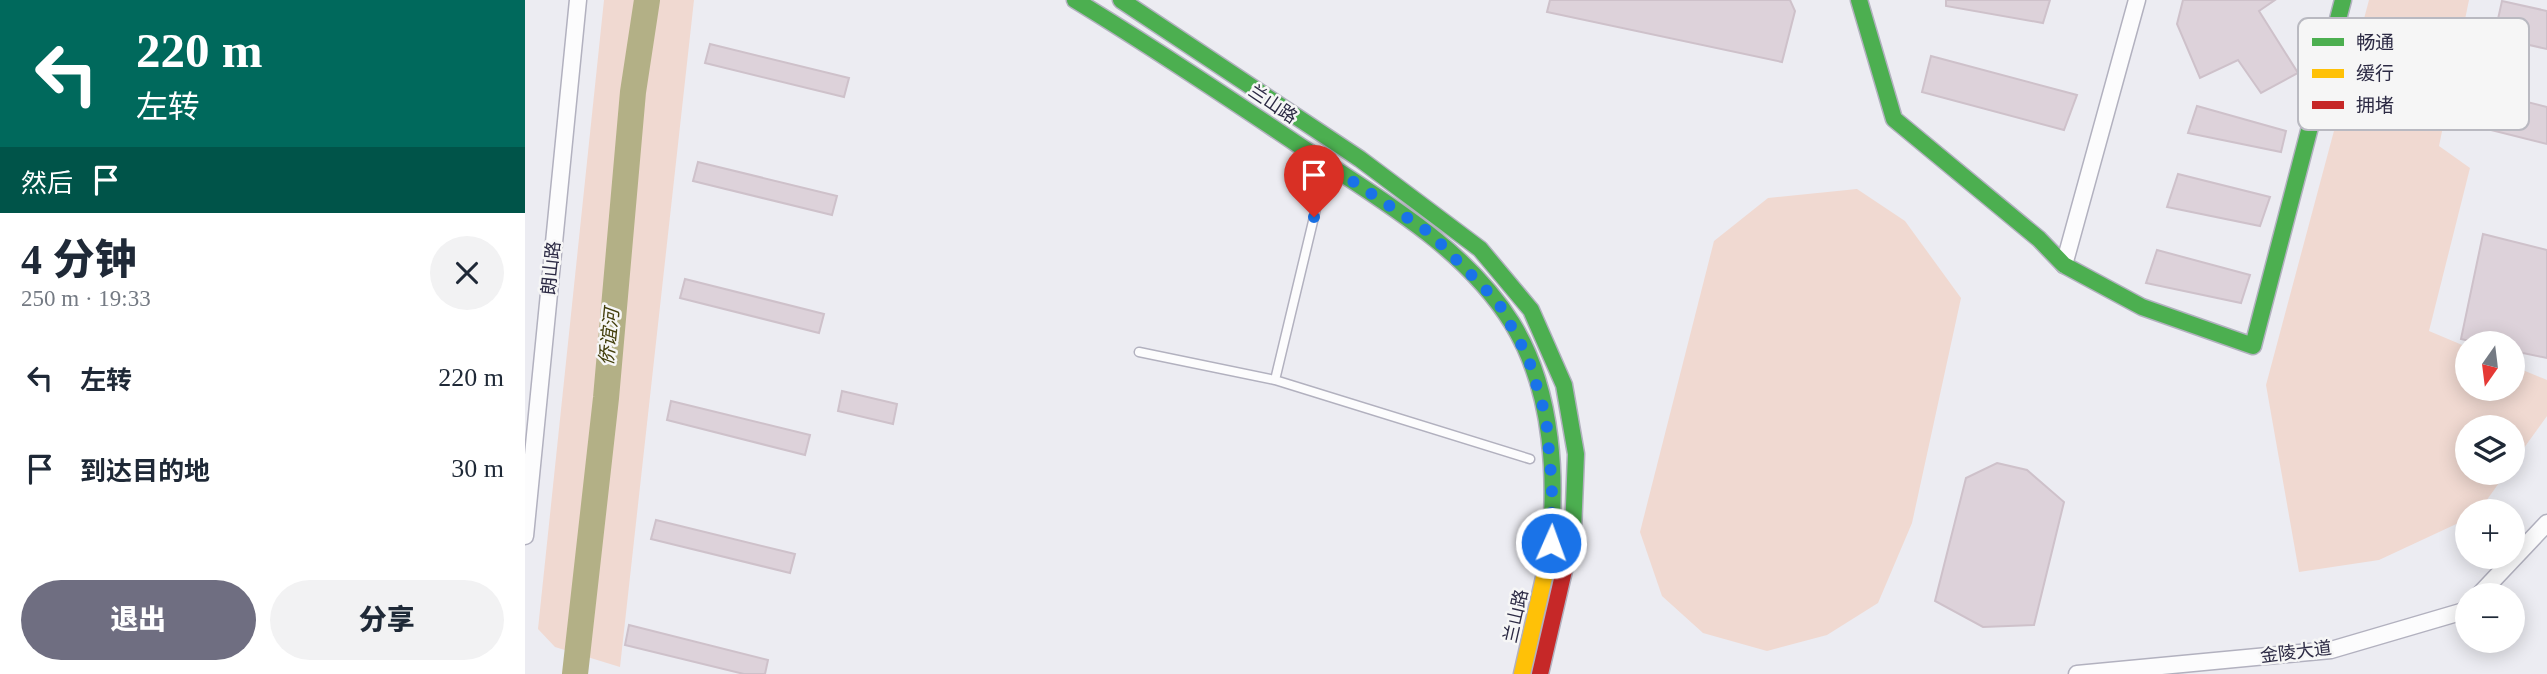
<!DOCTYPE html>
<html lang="zh">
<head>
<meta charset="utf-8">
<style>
  :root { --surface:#fff; --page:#f2f2f3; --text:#1f2937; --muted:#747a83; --accent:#6f6e81 }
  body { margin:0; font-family:"Times New Roman","Noto Sans SC",serif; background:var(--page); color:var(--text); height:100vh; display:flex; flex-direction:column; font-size:26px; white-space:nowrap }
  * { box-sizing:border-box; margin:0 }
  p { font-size:23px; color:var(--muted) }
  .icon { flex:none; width:38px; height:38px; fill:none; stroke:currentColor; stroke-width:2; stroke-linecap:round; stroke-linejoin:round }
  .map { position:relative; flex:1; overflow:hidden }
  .drawer { display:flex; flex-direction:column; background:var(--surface); width:525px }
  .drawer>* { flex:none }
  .hud { background:#00695c; color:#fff; overflow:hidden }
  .needle { width:46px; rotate:194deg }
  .tools { position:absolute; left:1930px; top:331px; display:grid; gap:14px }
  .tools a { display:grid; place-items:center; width:70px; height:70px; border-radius:50%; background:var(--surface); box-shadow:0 4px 18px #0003; font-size:35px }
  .pin { position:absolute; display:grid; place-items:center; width:60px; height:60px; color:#fff; margin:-72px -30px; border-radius:50% 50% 50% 0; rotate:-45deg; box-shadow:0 0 7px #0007 }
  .pin .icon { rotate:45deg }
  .me { position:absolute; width:77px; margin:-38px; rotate:2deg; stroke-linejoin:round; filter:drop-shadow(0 0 5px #0008) }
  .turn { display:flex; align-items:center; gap:24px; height:147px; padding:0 21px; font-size:32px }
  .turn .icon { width:91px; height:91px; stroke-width:2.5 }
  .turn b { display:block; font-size:49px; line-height:60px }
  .then { display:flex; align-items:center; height:66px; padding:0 21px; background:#0003; gap:14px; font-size:26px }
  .round { display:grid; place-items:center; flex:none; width:74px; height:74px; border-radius:37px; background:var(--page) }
  .headline { display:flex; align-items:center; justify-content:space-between; height:119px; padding:0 21px }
  h1 { font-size:42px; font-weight:800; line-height:52px }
  .button { display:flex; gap:14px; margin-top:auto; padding:14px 21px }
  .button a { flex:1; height:80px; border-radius:42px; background:var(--accent); color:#fff; font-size:28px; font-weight:800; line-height:80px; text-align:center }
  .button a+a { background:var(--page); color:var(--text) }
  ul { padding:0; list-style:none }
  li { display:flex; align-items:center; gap:21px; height:91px; padding:0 21px }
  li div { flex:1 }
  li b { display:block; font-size:26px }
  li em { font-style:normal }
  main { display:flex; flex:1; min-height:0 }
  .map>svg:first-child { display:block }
</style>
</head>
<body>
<main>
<section class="drawer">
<div class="hud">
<div class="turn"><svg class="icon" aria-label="left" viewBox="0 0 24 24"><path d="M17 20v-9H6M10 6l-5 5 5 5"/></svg><div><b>220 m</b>左转</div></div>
<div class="then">然后<svg class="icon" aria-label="arrive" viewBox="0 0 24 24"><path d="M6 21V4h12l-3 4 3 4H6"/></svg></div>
</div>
<div class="headline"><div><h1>4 分钟</h1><p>250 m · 19:33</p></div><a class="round"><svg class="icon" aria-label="close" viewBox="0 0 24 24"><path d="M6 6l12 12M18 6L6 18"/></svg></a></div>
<ul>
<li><svg class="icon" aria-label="left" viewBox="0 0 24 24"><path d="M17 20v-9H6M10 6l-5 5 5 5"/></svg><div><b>左转</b></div><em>220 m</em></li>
<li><svg class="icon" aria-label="arrive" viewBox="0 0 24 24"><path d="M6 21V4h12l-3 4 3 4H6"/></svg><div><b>到达目的地</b></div><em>30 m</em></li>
</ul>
<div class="button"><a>退出</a><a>分享</a></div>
</section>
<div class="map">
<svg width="2022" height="674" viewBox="0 0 2022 674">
  <rect width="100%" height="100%" fill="#ececf2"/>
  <path fill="#f0d9d1" d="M 79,0 L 169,0 L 95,667 L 30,647 L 13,629 Z
    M 1844,0 L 1944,0 L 1914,146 L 1945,168 L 1904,331 L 1942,347 L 1942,388 L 1988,388 L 1988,366 L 2022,380 L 2022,416 L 1988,463 L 1988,427 L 1942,427 L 1942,472 L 1981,473 L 1954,511 L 1942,511 L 1942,519 L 1854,560 L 1774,572 L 1741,385 Z
    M 1332,189 L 1380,221 L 1436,298 L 1387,523 L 1353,603 L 1302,635 L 1242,651 L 1178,633 L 1137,596 L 1115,532 L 1189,241 L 1243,198 Z"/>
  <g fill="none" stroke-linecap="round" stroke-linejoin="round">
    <path stroke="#b3b086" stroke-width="26" d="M 50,674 L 81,398 L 108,92 L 122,0"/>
  </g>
  <path fill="#ddd2da" stroke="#cec1ca" stroke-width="2" d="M 1025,0 L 1265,0 L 1270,11 L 1257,62 L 1022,12 Z
    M 1421,0 L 1525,0 L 1518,23 L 1421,6 Z
    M 1658,0 L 1750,0 L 1734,11 L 1773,73 L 1736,93 L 1713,60 L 1675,78 L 1652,24 Z
    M 1977,1 L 2022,11 L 2022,49 L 1969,37 Z
    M 185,44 L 324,78 L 319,97 L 180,63 Z
    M 1406,56 L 1552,95 L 1539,130 L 1397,92 Z
    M 1955,90 L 2022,107 L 2022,144 L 1946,125 Z
    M 1672,106 L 1761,131 L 1756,152 L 1663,133 Z
    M 173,162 L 312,196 L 307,215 L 168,181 Z
    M 1653,174 L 1745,197 L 1735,226 L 1642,207 Z
    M 1958,234 L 2022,250 L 2022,358 L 1988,351 L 1988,343 L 1953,343 L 1936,339 Z
    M 1632,250 L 1725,275 L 1716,303 L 1621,283 Z
    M 160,279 L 299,314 L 294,333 L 155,298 Z
    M 317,391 L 372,404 L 368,424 L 313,411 Z
    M 146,401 L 285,435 L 280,455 L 142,420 Z
    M 1472,463 L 1502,470 L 1539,502 L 1509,625 L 1458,627 L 1410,601 L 1441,478 Z
    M 131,520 L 270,554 L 265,573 L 126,539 Z
    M 104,625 L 243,660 L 240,674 L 219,674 L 100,645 Z"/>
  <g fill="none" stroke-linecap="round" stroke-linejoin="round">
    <g stroke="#b2b1bf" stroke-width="11">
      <path id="lane" d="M 614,352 L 750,380 L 1005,459
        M 750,380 L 801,167"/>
    </g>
    <g stroke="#b2b1bf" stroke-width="19">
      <path id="street" d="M 1539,265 L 1612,0
        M 0,536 L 53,0
        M 1954,595 L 2022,523
        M 1552,674 L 1806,650 L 1939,611 L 1942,607"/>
    </g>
    <g stroke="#b2b1bf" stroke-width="19">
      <path id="fast" d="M 550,0 C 629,48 705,99 781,150 C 854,199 939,246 987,323 C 1029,391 1033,483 1023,560
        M 596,0 L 835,159 L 955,249 L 1006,310 L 1039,385 L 1051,454 L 1048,532
        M 1334,0 L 1369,119 L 1514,239 L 1539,265 L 1617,307 L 1728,346 L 1818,0"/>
    </g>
    <g stroke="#b2b1bf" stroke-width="19">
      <path id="slow" d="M 997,674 L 1023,560"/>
    </g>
    <g stroke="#b2b1bf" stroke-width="19">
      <path id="jam" d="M 1015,674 L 1048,532"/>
    </g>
    <use href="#lane" stroke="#fcfcfd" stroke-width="8"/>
    <use href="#street" stroke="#fcfcfd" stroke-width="16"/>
    <use href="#fast" stroke="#4caf50" stroke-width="16"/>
    <use href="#slow" stroke="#ffc107" stroke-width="16"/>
    <use href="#jam" stroke="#c62828" stroke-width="16"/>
  </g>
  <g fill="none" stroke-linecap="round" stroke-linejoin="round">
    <path stroke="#1a73e8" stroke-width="12" stroke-dasharray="0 21.6" d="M 789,217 L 802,164 L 905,233 L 973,302 L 1003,357 L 1021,417 L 1027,485 L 1026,543"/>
  </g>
  <g text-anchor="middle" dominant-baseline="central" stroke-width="5" stroke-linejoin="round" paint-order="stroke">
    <g font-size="18" fill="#2c2a44" stroke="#f6f6f6">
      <text transform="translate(748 104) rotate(34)">兰山路</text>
      <text transform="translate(26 268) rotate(-84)">朗山路</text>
      <text transform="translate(991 616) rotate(-77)">兰山路</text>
      <text transform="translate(1771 652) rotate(-7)">金陵大道</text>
    </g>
    <g font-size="19" font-style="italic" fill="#433f0d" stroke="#f6f6f6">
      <text transform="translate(84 337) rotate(-84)">侨谊河</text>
    </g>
  </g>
  <rect x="1773" y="18" width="231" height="112" rx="10" fill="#f6f6f6" stroke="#b9b9c1" stroke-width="2"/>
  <rect x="1787" y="38" width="32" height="8" fill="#4caf50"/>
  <rect x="1787" y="69" width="32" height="9" fill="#ffc107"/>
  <rect x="1787" y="101" width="32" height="8" fill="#c62828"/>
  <g font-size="19" fill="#2c2a44">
    <text x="1831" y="49">畅通</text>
    <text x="1831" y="80">缓行</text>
    <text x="1831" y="112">拥堵</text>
  </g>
</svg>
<div class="tools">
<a><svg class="needle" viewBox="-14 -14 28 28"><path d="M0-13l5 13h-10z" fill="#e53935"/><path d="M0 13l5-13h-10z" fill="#747a83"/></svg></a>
<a><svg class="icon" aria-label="layers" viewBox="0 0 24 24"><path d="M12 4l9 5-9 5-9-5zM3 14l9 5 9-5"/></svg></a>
<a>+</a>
<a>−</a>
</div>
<div class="pin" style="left:789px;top:217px;background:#d93025"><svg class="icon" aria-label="arrive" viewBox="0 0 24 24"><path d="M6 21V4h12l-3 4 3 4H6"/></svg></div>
<svg class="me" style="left:1026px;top:543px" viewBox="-20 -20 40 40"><circle r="17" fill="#1a73e8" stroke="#fff" stroke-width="3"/><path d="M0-11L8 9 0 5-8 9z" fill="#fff"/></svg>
</div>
</main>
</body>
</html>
